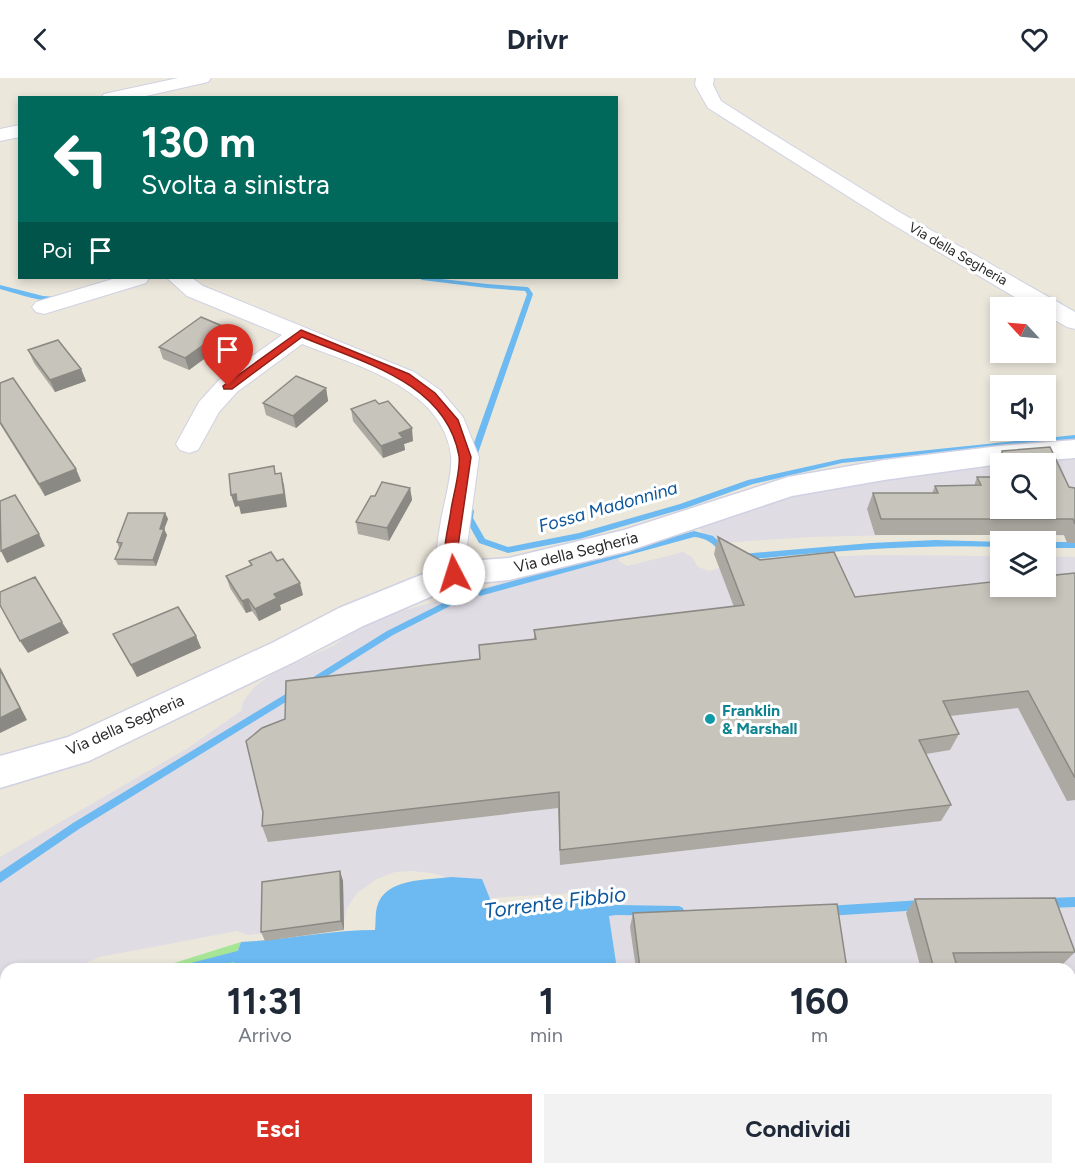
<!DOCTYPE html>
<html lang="it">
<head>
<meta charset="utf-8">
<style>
  :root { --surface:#fff; --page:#f2f2f3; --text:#1f2937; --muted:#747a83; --accent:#d93025 }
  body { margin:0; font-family:Figtree,sans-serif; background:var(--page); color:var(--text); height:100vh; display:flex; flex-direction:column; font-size:22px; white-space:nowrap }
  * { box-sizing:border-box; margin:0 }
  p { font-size:20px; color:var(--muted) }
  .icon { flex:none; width:33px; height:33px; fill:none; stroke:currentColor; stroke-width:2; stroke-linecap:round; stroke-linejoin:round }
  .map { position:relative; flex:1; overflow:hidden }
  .sheet { position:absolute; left:0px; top:885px; width:1076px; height:212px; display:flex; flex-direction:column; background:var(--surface); border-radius:18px 18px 0 0; box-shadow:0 3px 9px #0003 }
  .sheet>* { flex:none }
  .banner { position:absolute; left:18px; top:18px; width:600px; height:183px; border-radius:0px; box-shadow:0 3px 9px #0003; background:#00695c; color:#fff; overflow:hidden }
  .needle { width:39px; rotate:296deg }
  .buttons { position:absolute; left:990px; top:219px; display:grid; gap:12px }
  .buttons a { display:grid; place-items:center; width:66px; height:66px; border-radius:0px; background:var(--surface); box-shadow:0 3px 9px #0003; font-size:30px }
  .pin { position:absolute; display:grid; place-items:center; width:51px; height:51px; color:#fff; margin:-62px -26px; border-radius:50% 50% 50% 0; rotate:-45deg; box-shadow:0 0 6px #0007 }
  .pin .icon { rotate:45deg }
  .me { position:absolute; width:66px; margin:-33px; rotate:355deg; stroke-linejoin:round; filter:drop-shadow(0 0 4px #0008) }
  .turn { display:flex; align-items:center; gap:21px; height:126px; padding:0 24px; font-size:27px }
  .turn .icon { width:78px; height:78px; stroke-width:2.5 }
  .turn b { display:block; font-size:42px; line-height:51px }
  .then { display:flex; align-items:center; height:57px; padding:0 24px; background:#0003; gap:12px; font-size:22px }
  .eta { display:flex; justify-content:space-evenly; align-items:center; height:102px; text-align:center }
  .eta b { font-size:36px; font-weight:700; line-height:42px }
  .action { display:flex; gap:12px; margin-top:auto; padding:12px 24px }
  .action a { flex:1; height:69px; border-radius:0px; background:var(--accent); color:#fff; font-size:24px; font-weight:700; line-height:69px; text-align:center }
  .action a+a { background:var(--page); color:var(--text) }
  header { display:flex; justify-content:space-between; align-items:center; height:78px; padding:0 24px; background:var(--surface); font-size:27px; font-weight:700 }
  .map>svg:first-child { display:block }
</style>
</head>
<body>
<header><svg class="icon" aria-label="back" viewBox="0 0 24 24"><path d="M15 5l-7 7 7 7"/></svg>Drivr<svg class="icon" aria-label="heart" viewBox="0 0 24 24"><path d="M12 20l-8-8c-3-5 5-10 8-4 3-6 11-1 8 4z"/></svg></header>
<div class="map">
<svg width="1075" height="1096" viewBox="0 0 1075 1096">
  <rect width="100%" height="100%" fill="#ece7db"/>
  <path fill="#dfdce4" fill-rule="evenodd" d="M 1075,379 L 1075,458 L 936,456 L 811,459 L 720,465 L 707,460 L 696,446 L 759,426 L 875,401 L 1011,382 ZM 1000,386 L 1046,386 L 1046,430 L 1000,430 Z
    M 619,471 L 619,483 L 627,488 L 683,474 L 692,479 L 698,489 L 709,493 L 747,482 L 871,477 L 1000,478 L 1000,508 L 1046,508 L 1046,478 L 1075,479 L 1075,901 L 1070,901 L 1070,891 L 595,891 L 589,814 L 461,822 L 452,801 L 431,795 L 412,793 L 395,794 L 377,801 L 357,815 L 347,830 L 344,845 L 248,857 L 237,853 L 100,879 L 71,891 L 6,891 L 6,922 L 0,925 L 0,779 L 188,670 L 241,633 L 243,624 L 254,609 L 275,594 L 335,567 L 355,550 L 379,537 L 402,533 Z"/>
  <path fill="#a6e496" d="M 241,864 L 231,891 L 155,891 Z
    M 6,959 L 6,1090 L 761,1090 L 762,1096 L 0,1096 L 0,962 Z"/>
  <path fill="#6cbaf1" d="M 451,799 L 482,801 L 495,833 L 606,819 L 617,891 L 231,891 L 241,864 C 286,862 330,852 375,852 C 376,845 375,836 377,829 C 384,800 427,802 451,799 Z"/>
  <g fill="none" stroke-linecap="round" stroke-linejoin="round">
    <path fill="#6cbaf1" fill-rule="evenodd" d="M 419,200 L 432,200 L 487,206 L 527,209 L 529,210 L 533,216 L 476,381 L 473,381 L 469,379 L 527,216 L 525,213 L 487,210 L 422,202 Z
      M 0,207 L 43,218 L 57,219 L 60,221 C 46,227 16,215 0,211 Z
      M 1075,357 L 1075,361 L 842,385 L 753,406 L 686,430 L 579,461 L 508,475 L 479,465 L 465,440 L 467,431 L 473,431 L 474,433 L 473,440 L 485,461 L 508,469 L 579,455 L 680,426 L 748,402 L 842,381 Z
      M 694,453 L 713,458 L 726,470 L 727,472 L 726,474 L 720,474 C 713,465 706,460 694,459 L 480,518 L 476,515 L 480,512 Z
      M 936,462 L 1001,464 L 1000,469 C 914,466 828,474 742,482 L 738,479 L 742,476 L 871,465 Z
      M 1046,464 L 1075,464 L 1075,470 L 1046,470 Z
      M 451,521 L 454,522 L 455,524 L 454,526 L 393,557 L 313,607 L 307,607 L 306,605 L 307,603 L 387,553 Z
      M 294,611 L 297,613 L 298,615 L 297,617 L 79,751 L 0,805 L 0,794 L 73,745 Z
      M 1075,819 L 1075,829 L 1049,830 L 1045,828 L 1044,825 L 1045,822 L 1049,820 Z
      M 922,822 L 926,824 L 927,827 L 926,830 L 922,832 L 827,838 L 823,836 L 822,833 L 823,830 L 827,828 Z
      M 616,827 L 679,828 L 683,830 L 684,833 L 683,836 L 679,838 L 616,837 L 596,840 L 592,838 L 591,835 L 592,832 Z
      M 245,871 L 249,872 L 250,876 L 249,880 L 245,881 L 207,891 L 182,891 L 183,887 L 187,886 Z
      M 1075,942 L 1075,952 L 1070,954 L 1070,944 Z
      M 6,966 L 6,978 L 0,981 L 0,969 Z
      M 662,1090 L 688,1090 L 686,1094 L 682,1096 L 657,1096 L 659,1092 Z"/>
    <g stroke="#d0d1e3" stroke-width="2">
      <path id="minor" d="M 178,0 L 211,0 L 208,4 L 137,20 L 101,20 L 104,16 Z
        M 696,0 L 714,0 L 713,7 L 721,23 L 768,53 L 901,135 L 1075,234 L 1075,251 L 1067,249 L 1046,237 L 1046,230 L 1033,230 L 887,143 L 708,30 L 695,7 Z
        M 20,47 L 20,59 L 0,63 L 0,51 Z
        M 116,200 L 149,200 L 146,205 L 44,236 L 36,234 L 32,229 L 36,224 Z
        M 167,200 L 192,200 L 203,208 L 414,294 L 440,312 L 463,339 L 479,379 L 465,482 L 469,496 L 465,504 L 454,507 L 443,504 C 432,483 438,464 441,442 C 444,426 453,393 451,378 C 444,310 355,287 302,266 L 237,314 L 219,334 L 198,372 L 189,375 L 180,372 L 176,366 L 199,324 L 219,302 L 282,257 L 187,218 Z
        M 1075,996 L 1075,1040 L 1070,1042 L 1070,998 Z
        M 824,1090 L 883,1090 L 881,1096 L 821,1096 Z"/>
    </g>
    <g stroke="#d0d1e3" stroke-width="3">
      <path id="tertiary" d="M 1075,362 L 1075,380 L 1000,386 L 884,402 L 792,418 L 628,473 L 509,502 L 458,507 L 363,548 L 296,583 L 89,683 L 0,710 L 0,678 L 68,659 L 272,565 L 339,530 L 443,488 L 454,484 L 509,480 L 624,452 L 788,399 L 884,382 L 1000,368 Z"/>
    </g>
    <use href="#minor" fill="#fff" fill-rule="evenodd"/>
    <use href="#tertiary" fill="#fff" fill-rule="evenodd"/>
  </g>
  <path fill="#aba9a1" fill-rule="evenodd" d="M 230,262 L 189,292 L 163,281 L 159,269 Z
    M 28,272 L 81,291 L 86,303 L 55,314 L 34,285 Z
    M 0,305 L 76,391 L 81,403 L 45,418 L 0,346 Z
    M 326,310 L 328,323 L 296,350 L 266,337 L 263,325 Z
    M 351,331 L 413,363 L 404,366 L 405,372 L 383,380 L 353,343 Z
    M 1050,369 L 1069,409 L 1075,410 L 1075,465 L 1067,465 L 1064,457 L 875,457 L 867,431 L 873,415 L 932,415 L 935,408 L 974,408 L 977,399 L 997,399 L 994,389 L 1002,373 ZM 1000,386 L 1046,386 L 1046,430 L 1000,430 Z
    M 410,410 L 412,422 L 389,463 L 358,456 L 356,444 L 375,418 Z
    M 165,435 L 168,441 L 164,451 L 167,457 L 156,488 L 118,487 L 115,481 L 119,470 L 117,464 Z
    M 718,459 L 760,482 L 855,519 L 1075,495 L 1075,722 L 1067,723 L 1018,630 L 950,638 L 959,656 L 950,672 L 926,676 L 951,727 L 941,743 L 560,787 L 558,730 L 268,764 L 262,748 L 480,581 L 479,567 L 534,562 L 534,552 L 734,529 L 714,476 Z
    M 249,483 L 277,483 L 303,517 L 280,527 L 281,532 L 259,543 L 252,533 L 246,535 L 230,510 L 226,498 L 251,488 Z
    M 113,556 L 196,558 L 201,570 L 137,599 Z
    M 340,793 L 343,803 L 344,852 L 265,863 L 261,854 Z
    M 915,821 L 1075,874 L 1062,887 L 957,888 L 958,891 L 921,891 L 906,835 Z
    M 633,835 L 847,891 L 636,891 L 630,849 Z
    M 994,1090 L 1056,1090 L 1058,1096 L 996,1096 Z"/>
  <path fill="#8b8983" d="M 227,250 L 230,262 L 189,292 L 185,280 Z
    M 81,291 L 86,303 L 55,314 L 50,302 Z
    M 326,310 L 328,323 L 296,350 L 293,338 Z
    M 412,350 L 413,363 L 404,366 L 405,372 L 383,380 L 381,368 L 399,355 Z
    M 76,391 L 81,403 L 45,418 L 39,406 Z
    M 281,395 L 284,407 L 287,429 L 241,436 L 239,428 L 235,429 L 231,417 L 236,416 Z
    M 410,410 L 412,422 L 389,463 L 387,450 Z
    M 165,435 L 168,441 L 162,457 L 160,451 Z
    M 164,451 L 167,457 L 156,488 L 153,482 Z
    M 39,456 L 45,468 L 7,485 L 1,473 Z
    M 300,505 L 303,517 L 280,527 L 281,532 L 259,543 L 255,531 L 274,516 Z
    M 248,521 L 252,533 L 246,535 L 242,523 Z
    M 62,544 L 69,555 L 28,575 L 20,563 Z
    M 196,558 L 201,570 L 137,599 L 131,587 Z
    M 0,589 L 27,642 L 0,655 Z
    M 340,793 L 343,803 L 344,852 L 341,843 Z
    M 213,1090 L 221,1090 L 222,1096 L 214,1096 Z"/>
  <path fill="#c7c4bb" stroke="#8b8983" stroke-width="1.5" d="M 201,239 L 227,250 L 185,280 L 159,269 Z
    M 58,262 L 81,291 L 50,302 L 28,272 Z
    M 296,298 L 326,310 L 293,338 L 263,325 Z
    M 13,300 L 76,391 L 39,406 L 0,344 L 0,305 Z
    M 375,322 L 379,326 L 388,323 L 412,350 L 399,355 L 403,360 L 381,368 L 351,331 Z
    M 1050,369 L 1069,409 L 1075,410 L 1075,446 L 1073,441 L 881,441 L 873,415 L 938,415 L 935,408 L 981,407 L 977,399 L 1000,399 L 1000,430 L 1046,430 L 1046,386 L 1005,386 L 1002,373 Z
    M 274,388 L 275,396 L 281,395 L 284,416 L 237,424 L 236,416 L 231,417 L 229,396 Z
    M 382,404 L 410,410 L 387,450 L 356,444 L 371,418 L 375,418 Z
    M 15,417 L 39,456 L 1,473 L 0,423 Z
    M 128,435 L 165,435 L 160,451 L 164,451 L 153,482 L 115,481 L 122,465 L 117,464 Z
    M 718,459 L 760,482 L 834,474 L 855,519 L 1000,503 L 1000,508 L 1046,508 L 1046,498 L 1075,495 L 1075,700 L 1028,613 L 943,623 L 959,656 L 919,662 L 951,727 L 560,772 L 559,714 L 262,748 L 263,734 L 246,663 L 262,650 L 285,641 L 286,603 L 480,581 L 479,567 L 536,561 L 534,552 L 744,527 Z
    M 271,474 L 277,483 L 283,481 L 300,505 L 274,516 L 277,520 L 255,531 L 248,521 L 242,523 L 226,498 L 252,487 L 249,483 Z
    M 35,499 L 62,544 L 20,563 L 0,527 L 0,514 Z
    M 178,529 L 196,558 L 131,587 L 113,556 Z
    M 0,592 L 20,630 L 0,640 Z
    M 340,793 L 341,843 L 261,854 L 262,804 Z
    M 1055,820 L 1075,874 L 953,875 L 958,891 L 934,891 L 915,821 Z
    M 837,826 L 847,891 L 646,891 L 640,890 L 633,835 Z
    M 96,1090 L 213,1090 L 214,1096 L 96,1096 Z
    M 1006,1090 L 1056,1090 L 1058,1096 L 1008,1096 Z"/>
  <path fill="#d93025" stroke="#8d1f18" stroke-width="1.5" d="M 301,252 L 409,296 L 435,315 L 458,342 L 471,379 L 456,482 L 461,496 L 459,499 L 449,499 C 439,479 448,454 451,432 C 453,418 461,391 459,378 C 446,304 361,284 302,259 L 232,311 L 224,311 L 223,308 Z"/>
  <circle fill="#0f9aa8" stroke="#fff" stroke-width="2" cx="710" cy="641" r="6"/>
  <g text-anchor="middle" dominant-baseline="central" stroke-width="6" stroke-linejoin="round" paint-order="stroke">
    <g font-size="14" fill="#2a2a2a" stroke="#fff">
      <text transform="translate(958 176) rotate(30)">Via della Segheria</text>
    </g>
    <g font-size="16" fill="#2a2a2a" stroke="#fff">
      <text transform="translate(576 474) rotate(-14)">Via della Segheria</text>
      <text transform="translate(125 647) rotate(-24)">Via della Segheria</text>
    </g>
    <g font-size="16" font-weight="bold" fill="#0d838f" stroke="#fff" text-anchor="start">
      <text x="722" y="632">Franklin<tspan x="722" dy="18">&amp; Marshall</tspan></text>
    </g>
    <g font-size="18" font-style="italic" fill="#0b569c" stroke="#fff">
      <text transform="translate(608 429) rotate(-16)">Fossa Madonnina</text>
    </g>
    <g font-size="21" font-style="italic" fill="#0b569c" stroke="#fff">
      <text transform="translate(555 824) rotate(-7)">Torrente Fibbio</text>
    </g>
  </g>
</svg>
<div class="buttons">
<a><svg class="needle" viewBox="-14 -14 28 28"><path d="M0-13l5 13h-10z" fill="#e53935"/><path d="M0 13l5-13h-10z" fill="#747a83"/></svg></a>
<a><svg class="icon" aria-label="sound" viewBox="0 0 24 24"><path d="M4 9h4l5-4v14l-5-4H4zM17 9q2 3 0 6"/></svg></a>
<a><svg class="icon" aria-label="search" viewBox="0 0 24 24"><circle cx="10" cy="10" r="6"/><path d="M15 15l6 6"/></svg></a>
<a><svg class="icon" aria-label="layers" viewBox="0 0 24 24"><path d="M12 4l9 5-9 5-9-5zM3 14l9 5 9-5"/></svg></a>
</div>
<div class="pin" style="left:228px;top:308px;background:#d93025"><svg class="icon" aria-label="arrive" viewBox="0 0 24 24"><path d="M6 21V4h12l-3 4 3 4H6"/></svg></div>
<svg class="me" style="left:454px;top:496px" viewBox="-20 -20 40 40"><circle r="19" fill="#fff"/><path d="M0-13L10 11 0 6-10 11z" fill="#d93025"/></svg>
<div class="banner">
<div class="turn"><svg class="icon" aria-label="left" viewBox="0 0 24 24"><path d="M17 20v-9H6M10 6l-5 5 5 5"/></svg><div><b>130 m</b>Svolta a sinistra</div></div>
<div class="then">Poi<svg class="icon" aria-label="arrive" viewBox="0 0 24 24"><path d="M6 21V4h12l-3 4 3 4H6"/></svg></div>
</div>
<section class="sheet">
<div class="eta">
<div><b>11:31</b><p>Arrivo</p></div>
<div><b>1</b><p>min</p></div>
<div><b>160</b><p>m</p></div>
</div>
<div class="action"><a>Esci</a><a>Condividi</a></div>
</section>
</div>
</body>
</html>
